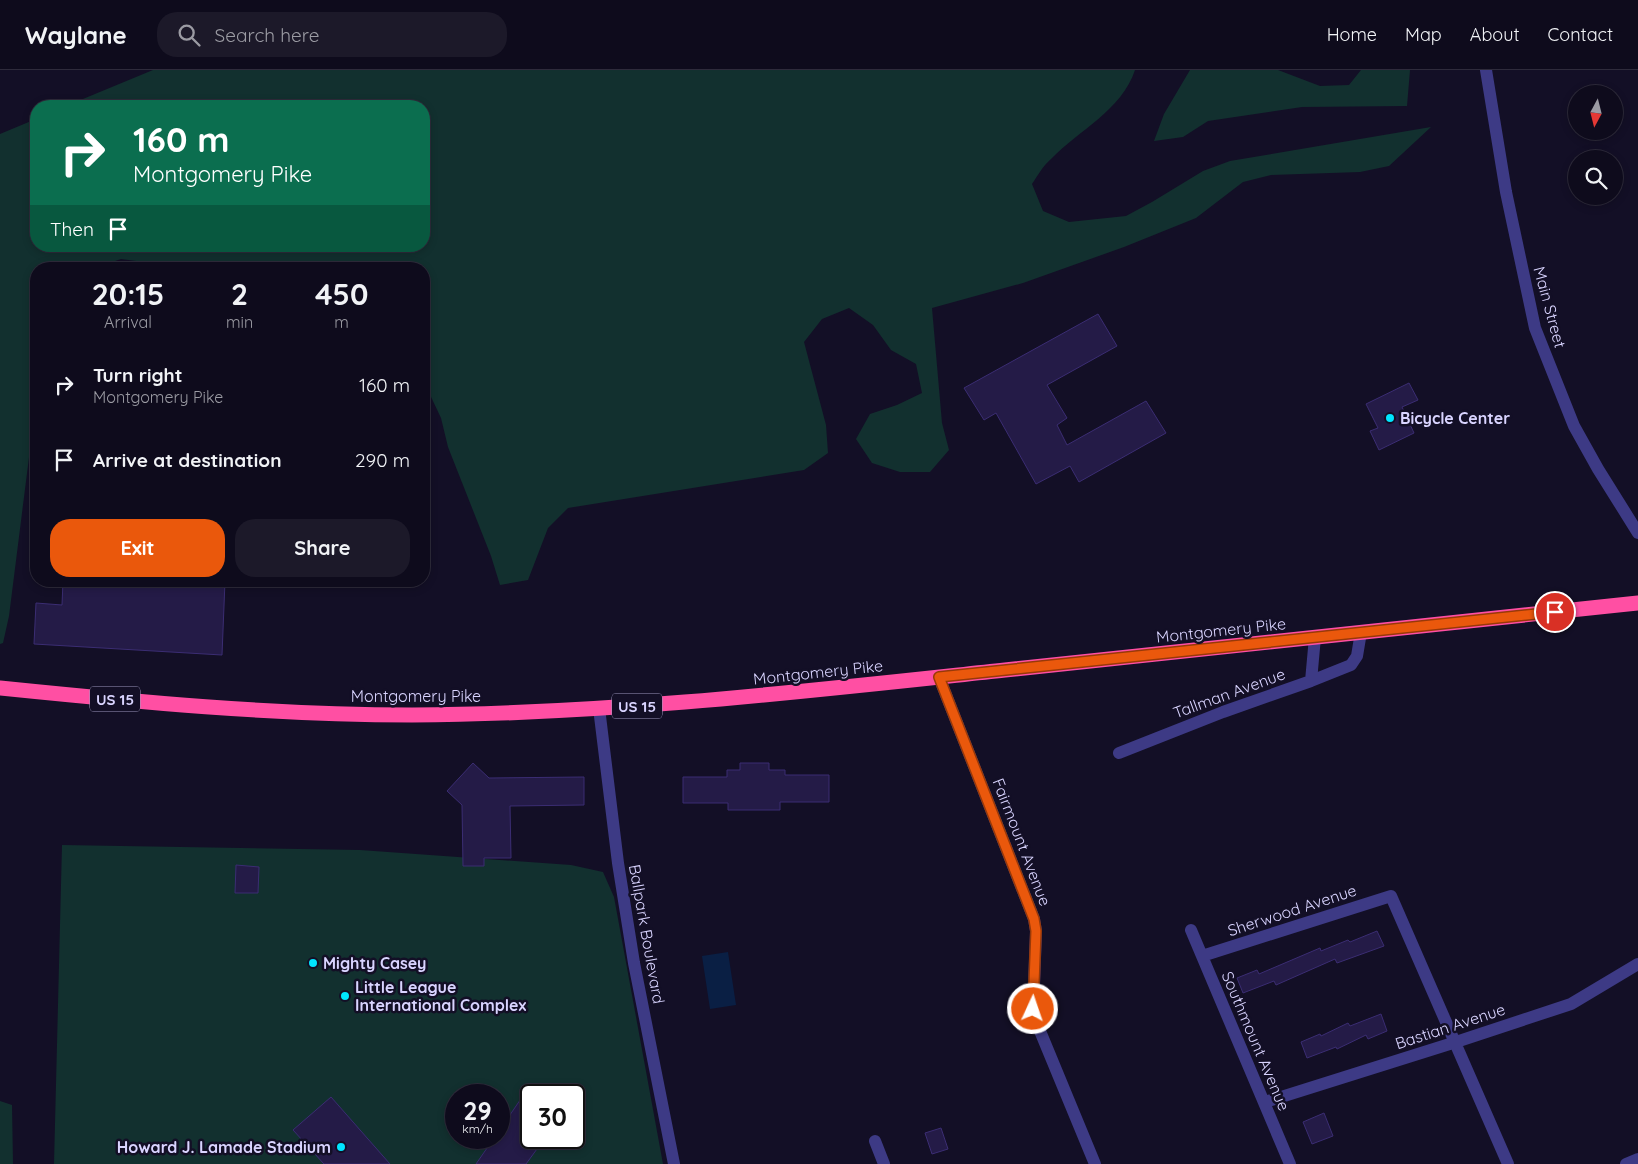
<!DOCTYPE html>
<html lang="en">
<head>
<meta charset="utf-8">
<style>
  :root { --surface:#0e0b1c; --page:#1c1929; --text:#f1f3f6; --muted:#9b9ba3; --line:#2e2b3b; --accent:#ea580c }
  body { margin:0; font-family:Quicksand,sans-serif; background:var(--page); color:var(--text); height:100vh; display:flex; flex-direction:column; font-size:19px; white-space:nowrap }
  * { box-sizing:border-box; margin:0 }
  p { font-size:16px; color:var(--muted) }
  .icon { flex:none; width:28px; height:28px; fill:none; stroke:currentColor; stroke-width:2; stroke-linecap:round; stroke-linejoin:round }
  .map { position:relative; flex:1; overflow:hidden }
  .panel { position:absolute; left:30px; top:192px; width:400px; height:325px; display:flex; flex-direction:column; background:var(--surface); border-radius:20px; box-shadow:0 2px 8px #0003,0 0 0 1px var(--line) }
  .panel>* { flex:none }
  .banner { position:absolute; left:30px; top:30px; width:400px; height:152px; border-radius:20px; box-shadow:0 2px 8px #0003,0 0 0 1px var(--line); background:#0b6e4f; color:#fff; overflow:hidden }
  .needle { width:32px; rotate:187deg }
  .fabs { position:absolute; left:1568px; top:15px; display:grid; gap:10px }
  .fabs a { display:grid; place-items:center; width:55px; height:55px; border-radius:50%; background:var(--surface); box-shadow:0 2px 8px #0003,0 0 0 1px var(--line); font-size:25px }
  .speed { position:absolute; left:445px; top:1014px; display:flex; gap:10px; font-size:25px; font-weight:700; text-align:center }
  .speed>* { display:grid; place-content:center; width:65px; height:65px; border-radius:50%; background:var(--surface); box-shadow:0 2px 8px #0003,0 0 0 1px var(--line); line-height:1 }
  .speed small { font-size:12px; font-weight:400 }
  .speed .limit { border:2px solid #111; border-radius:8px; background:#fff; color:#111 }
  .pin { position:absolute; display:grid; place-items:center; width:42px; height:42px; color:#fff; margin:-21px; border:2px solid #fff; border-radius:50%; box-shadow:0 1px 5px #0007 }
  .me { position:absolute; width:55px; margin:-28px; rotate:3deg; stroke-linejoin:round; filter:drop-shadow(0 0 4px #0008) }
  .turn { display:flex; align-items:center; gap:18px; height:105px; padding:0 20px; font-size:22px }
  .turn .icon { width:65px; height:65px; stroke-width:2.5 }
  .turn b { display:block; font-size:35px; line-height:42px }
  .then { display:flex; align-items:center; height:48px; padding:0 20px; background:#0003; gap:10px; font-size:19px }
  .eta { display:flex; justify-content:space-evenly; align-items:center; height:85px; text-align:center }
  .eta b { font-size:30px; font-weight:800; line-height:35px }
  .primary-button { display:flex; gap:10px; margin-top:auto; padding:10px 20px }
  .primary-button a { flex:1; height:58px; border-radius:20px; background:var(--accent); color:#fff; font-size:20px; font-weight:800; line-height:58px; text-align:center }
  .primary-button a+a { background:var(--page); color:var(--text) }
  ul { padding:0; list-style:none }
  li { display:flex; align-items:center; gap:15px; height:75px; padding:0 20px }
  li div { flex:1 }
  li b { display:block; font-size:19px }
  li em { font-style:normal }
  header { display:flex; align-items:center; gap:30px; box-sizing:border-box; height:70px; padding:0 25px; background:var(--surface); border-bottom:1px solid var(--line) }
  header strong { font-size:24px }
  nav { display:flex; gap:28px; margin-inline-start:auto; font-size:18px }
  .search { width:350px; height:45px; background:var(--page); display:flex; align-items:center; gap:12px; box-sizing:border-box; padding:0 18px; border-radius:20px; color:var(--muted); font-size:19px }
  .map>svg:first-child { display:block }
</style>
</head>
<body>
<header>
<strong>Waylane</strong>
<div class="search"><svg class="icon" aria-label="search" viewBox="0 0 24 24"><circle cx="10" cy="10" r="6"/><path d="M15 15l6 6"/></svg>Search here</div>
<nav><a>Home</a><a>Map</a><a>About</a><a>Contact</a></nav>
</header>
<div class="map">
<svg width="1638" height="1094" viewBox="0 0 1638 1094">
  <rect width="100%" height="100%" fill="#130f26"/>
  <path fill="#12302f" fill-rule="evenodd" d="M 153,0 L 1135,0 C 1122,40 1079,60 1051,89 C 1043,96 1038,105 1032,114 L 1043,141 L 1069,152 L 1126,146 L 1152,132 L 1203,101 L 1230,91 L 1431,57 L 1389,96 L 1360,102 L 1271,105 L 1243,112 L 1196,148 L 1124,177 L 1023,213 L 932,238 L 942,353 L 949,380 L 930,402 L 900,402 L 872,393 L 856,369 L 870,344 L 897,335 L 922,323 L 916,294 L 891,280 L 873,255 L 849,238 L 822,249 L 804,272 L 826,355 L 828,383 L 804,400 L 568,438 L 548,458 L 528,510 L 500,515 L 491,486 L 448,377 L 441,348 L 424,312 L 424,199 L 195,199 L 121,189 L 92,199 L 36,199 L 36,332 L 9,546 L 3,573 L 0,574 L 0,64 L 36,49 L 36,176 L 424,176 L 424,36 L 66,36 Z
    M 1190,0 L 1278,0 L 1320,16 L 1349,15 L 1361,0 L 1410,0 L 1407,36 L 1302,37 L 1208,51 L 1183,67 L 1154,71 L 1164,44 Z
    M 62,775 L 360,780 L 571,795 L 603,802 L 614,827 L 663,1094 L 54,1094 ZM 456,1025 L 499,1025 L 499,1068 L 456,1068 ZM 531,1025 L 574,1025 L 574,1068 L 531,1068 Z
    M 0,1031 L 12,1035 L 13,1094 L 0,1094 Z"/>
  <path fill="#0a1f44" d="M 728,882 L 736,935 L 710,939 L 702,886 Z"/>
  <path fill="#241b47" stroke="#3b2d73" d="M 1098,244 L 1117,276 L 1047,315 L 1067,348 L 1057,355 L 1067,375 L 1146,331 L 1166,363 L 1079,412 L 1070,396 L 1036,414 L 996,343 L 984,350 L 964,318 Z
    M 1409,313 L 1418,330 L 1402,337 L 1414,363 L 1379,380 L 1370,361 L 1378,358 L 1366,334 Z
    M 63,511 L 225,511 L 222,585 L 34,574 L 36,533 L 62,535 Z
    M 473,693 L 489,708 L 584,707 L 584,735 L 510,736 L 511,788 L 484,788 L 484,796 L 463,796 L 462,735 L 447,721 Z
    M 740,693 L 769,693 L 769,700 L 785,700 L 785,705 L 829,705 L 829,732 L 780,732 L 780,740 L 728,740 L 728,733 L 683,733 L 683,707 L 727,707 L 727,700 L 740,700 Z
    M 236,795 L 259,797 L 258,823 L 235,823 Z
    M 1377,861 L 1384,876 L 1337,893 L 1335,889 L 1276,915 L 1274,911 L 1243,923 L 1237,908 L 1257,900 L 1259,904 L 1320,878 L 1321,881 L 1348,870 L 1350,872 Z
    M 1381,944 L 1387,961 L 1368,969 L 1366,965 L 1337,979 L 1336,977 L 1307,988 L 1301,972 L 1320,964 L 1321,966 L 1348,953 L 1350,956 Z
    M 531,1014 L 531,1068 L 545,1068 L 526,1094 L 476,1094 L 494,1068 L 499,1068 L 499,1061 Z
    M 331,1027 L 390,1094 L 324,1094 L 293,1060 Z
    M 1324,1043 L 1333,1066 L 1312,1074 L 1303,1052 Z
    M 941,1058 L 948,1079 L 932,1084 L 925,1063 Z"/>
  <g fill="none" stroke-linecap="round" stroke-linejoin="round">
    <path stroke="#3d3a85" stroke-width="12" d="M 1486,0 L 1506,122 L 1535,258 L 1574,356 L 1598,399 L 1638,463
      M 939,607 L 1034,849 L 1036,861 L 1033,944 L 1095,1094
      M 1311,611 L 1351,595 L 1357,586 L 1361,562
      M 599,638 L 618,793 L 634,893 L 674,1094
      M 1119,683 L 1223,642 L 1311,611 L 1315,567
      M 1191,860 L 1290,1094
      M 1202,886 L 1391,826 L 1508,1094
      M 1265,1032 L 1456,972 L 1571,934 L 1638,894
      M 875,1071 L 884,1094
      M 1626,1094 L 1638,1089"/>
    <path stroke="#ff4fa3" stroke-width="15" d="M 0,618 C 137,632 274,645 412,645 C 611,644 808,621 1005,600 C 1216,577 1427,555 1638,533"/>
  </g>
  <g fill="none" stroke-linecap="round" stroke-linejoin="round">
    <g stroke="#983908" stroke-width="12">
      <path id="route" d="M 1033,939 L 1036,861 L 1034,849 L 939,607 L 1555,542"/>
    </g>
    <use href="#route" stroke="#ea580c" stroke-width="9"/>
  </g>
  <g fill="#00e5ff" stroke="#130f26" stroke-width="2">
    <circle cx="1390" cy="348" r="5"/>
    <circle cx="313" cy="893" r="5"/>
    <circle cx="345" cy="926" r="5"/>
    <circle cx="341" cy="1077" r="5"/>
  </g>
  <g text-anchor="middle" dominant-baseline="central" stroke-width="5" stroke-linejoin="round" paint-order="stroke">
    <g fill="#130f26" stroke="#9e99be" stroke-width="1">
      <rect x="90" y="616.5" width="50" height="25" rx="4"/>
      <rect x="612" y="623.5" width="50" height="25" rx="4"/>
    </g>
    <g font-size="15" font-weight="bold" fill="#d9d4ff">
      <text x="115" y="629">US 15</text>
      <text x="637" y="636">US 15</text>
    </g>
    <g font-size="16" fill="#d9d4ff" stroke="#130f26">
      <text transform="translate(1550 237) rotate(75)">Main Street</text>
      <text transform="translate(1221 560) rotate(-6)">Montgomery Pike</text>
      <text transform="translate(818 602) rotate(-6)">Montgomery Pike</text>
      <text transform="translate(1229 623) rotate(-20)">Tallman Avenue</text>
      <text x="416" y="626">Montgomery Pike</text>
      <text transform="translate(1022 772) rotate(69)">Fairmount Avenue</text>
      <text transform="translate(1292 840) rotate(-18)">Sherwood Avenue</text>
      <text transform="translate(647 864) rotate(80)">Ballpark Boulevard</text>
      <text transform="translate(1450 956) rotate(-18)">Bastian Avenue</text>
      <text transform="translate(1256 971) rotate(67)">Southmount Avenue</text>
    </g>
    <g font-size="16" font-weight="bold" fill="#d9d4ff" stroke="#130f26" text-anchor="start">
      <text x="1400" y="348">Bicycle Center</text>
      <text x="323" y="893">Mighty Casey</text>
      <text x="355" y="917">Little League<tspan x="355" dy="18">International Complex</tspan></text>
      <text x="331" y="1077" text-anchor="end">Howard J. Lamade Stadium</text>
    </g>
  </g>
</svg>
<div class="fabs">
<a><svg class="needle" viewBox="-14 -14 28 28"><path d="M0-13l5 13h-10z" fill="#e53935"/><path d="M0 13l5-13h-10z" fill="#9b9ba3"/></svg></a>
<a><svg class="icon" aria-label="search" viewBox="0 0 24 24"><circle cx="10" cy="10" r="6"/><path d="M15 15l6 6"/></svg></a>
</div>
<div class="speed"><div>29<small>km/h</small></div><div class="limit">30</div></div>
<div class="pin" style="left:1555px;top:542px;background:#d93025"><svg class="icon" aria-label="arrive" viewBox="0 0 24 24"><path d="M6 21V4h12l-3 4 3 4H6"/></svg></div>
<svg class="me" style="left:1033px;top:939px" viewBox="-20 -20 40 40"><circle r="17" fill="#ea580c" stroke="#fff" stroke-width="3"/><path d="M0-11L8 9 0 5-8 9z" fill="#fff"/></svg>
<div class="banner">
<div class="turn"><svg class="icon" aria-label="right" viewBox="0 0 24 24"><path d="M7 20v-9h11M14 6l5 5-5 5"/></svg><div><b>160 m</b>Montgomery Pike</div></div>
<div class="then">Then<svg class="icon" aria-label="arrive" viewBox="0 0 24 24"><path d="M6 21V4h12l-3 4 3 4H6"/></svg></div>
</div>
<section class="panel">
<div class="eta">
<div><b>20:15</b><p>Arrival</p></div>
<div><b>2</b><p>min</p></div>
<div><b>450</b><p>m</p></div>
</div>
<ul>
<li><svg class="icon" aria-label="right" viewBox="0 0 24 24"><path d="M7 20v-9h11M14 6l5 5-5 5"/></svg><div><b>Turn right</b><p>Montgomery Pike</p></div><em>160 m</em></li>
<li><svg class="icon" aria-label="arrive" viewBox="0 0 24 24"><path d="M6 21V4h12l-3 4 3 4H6"/></svg><div><b>Arrive at destination</b></div><em>290 m</em></li>
</ul>
<div class="primary-button"><a>Exit</a><a>Share</a></div>
</section>
</div>
</body>
</html>
